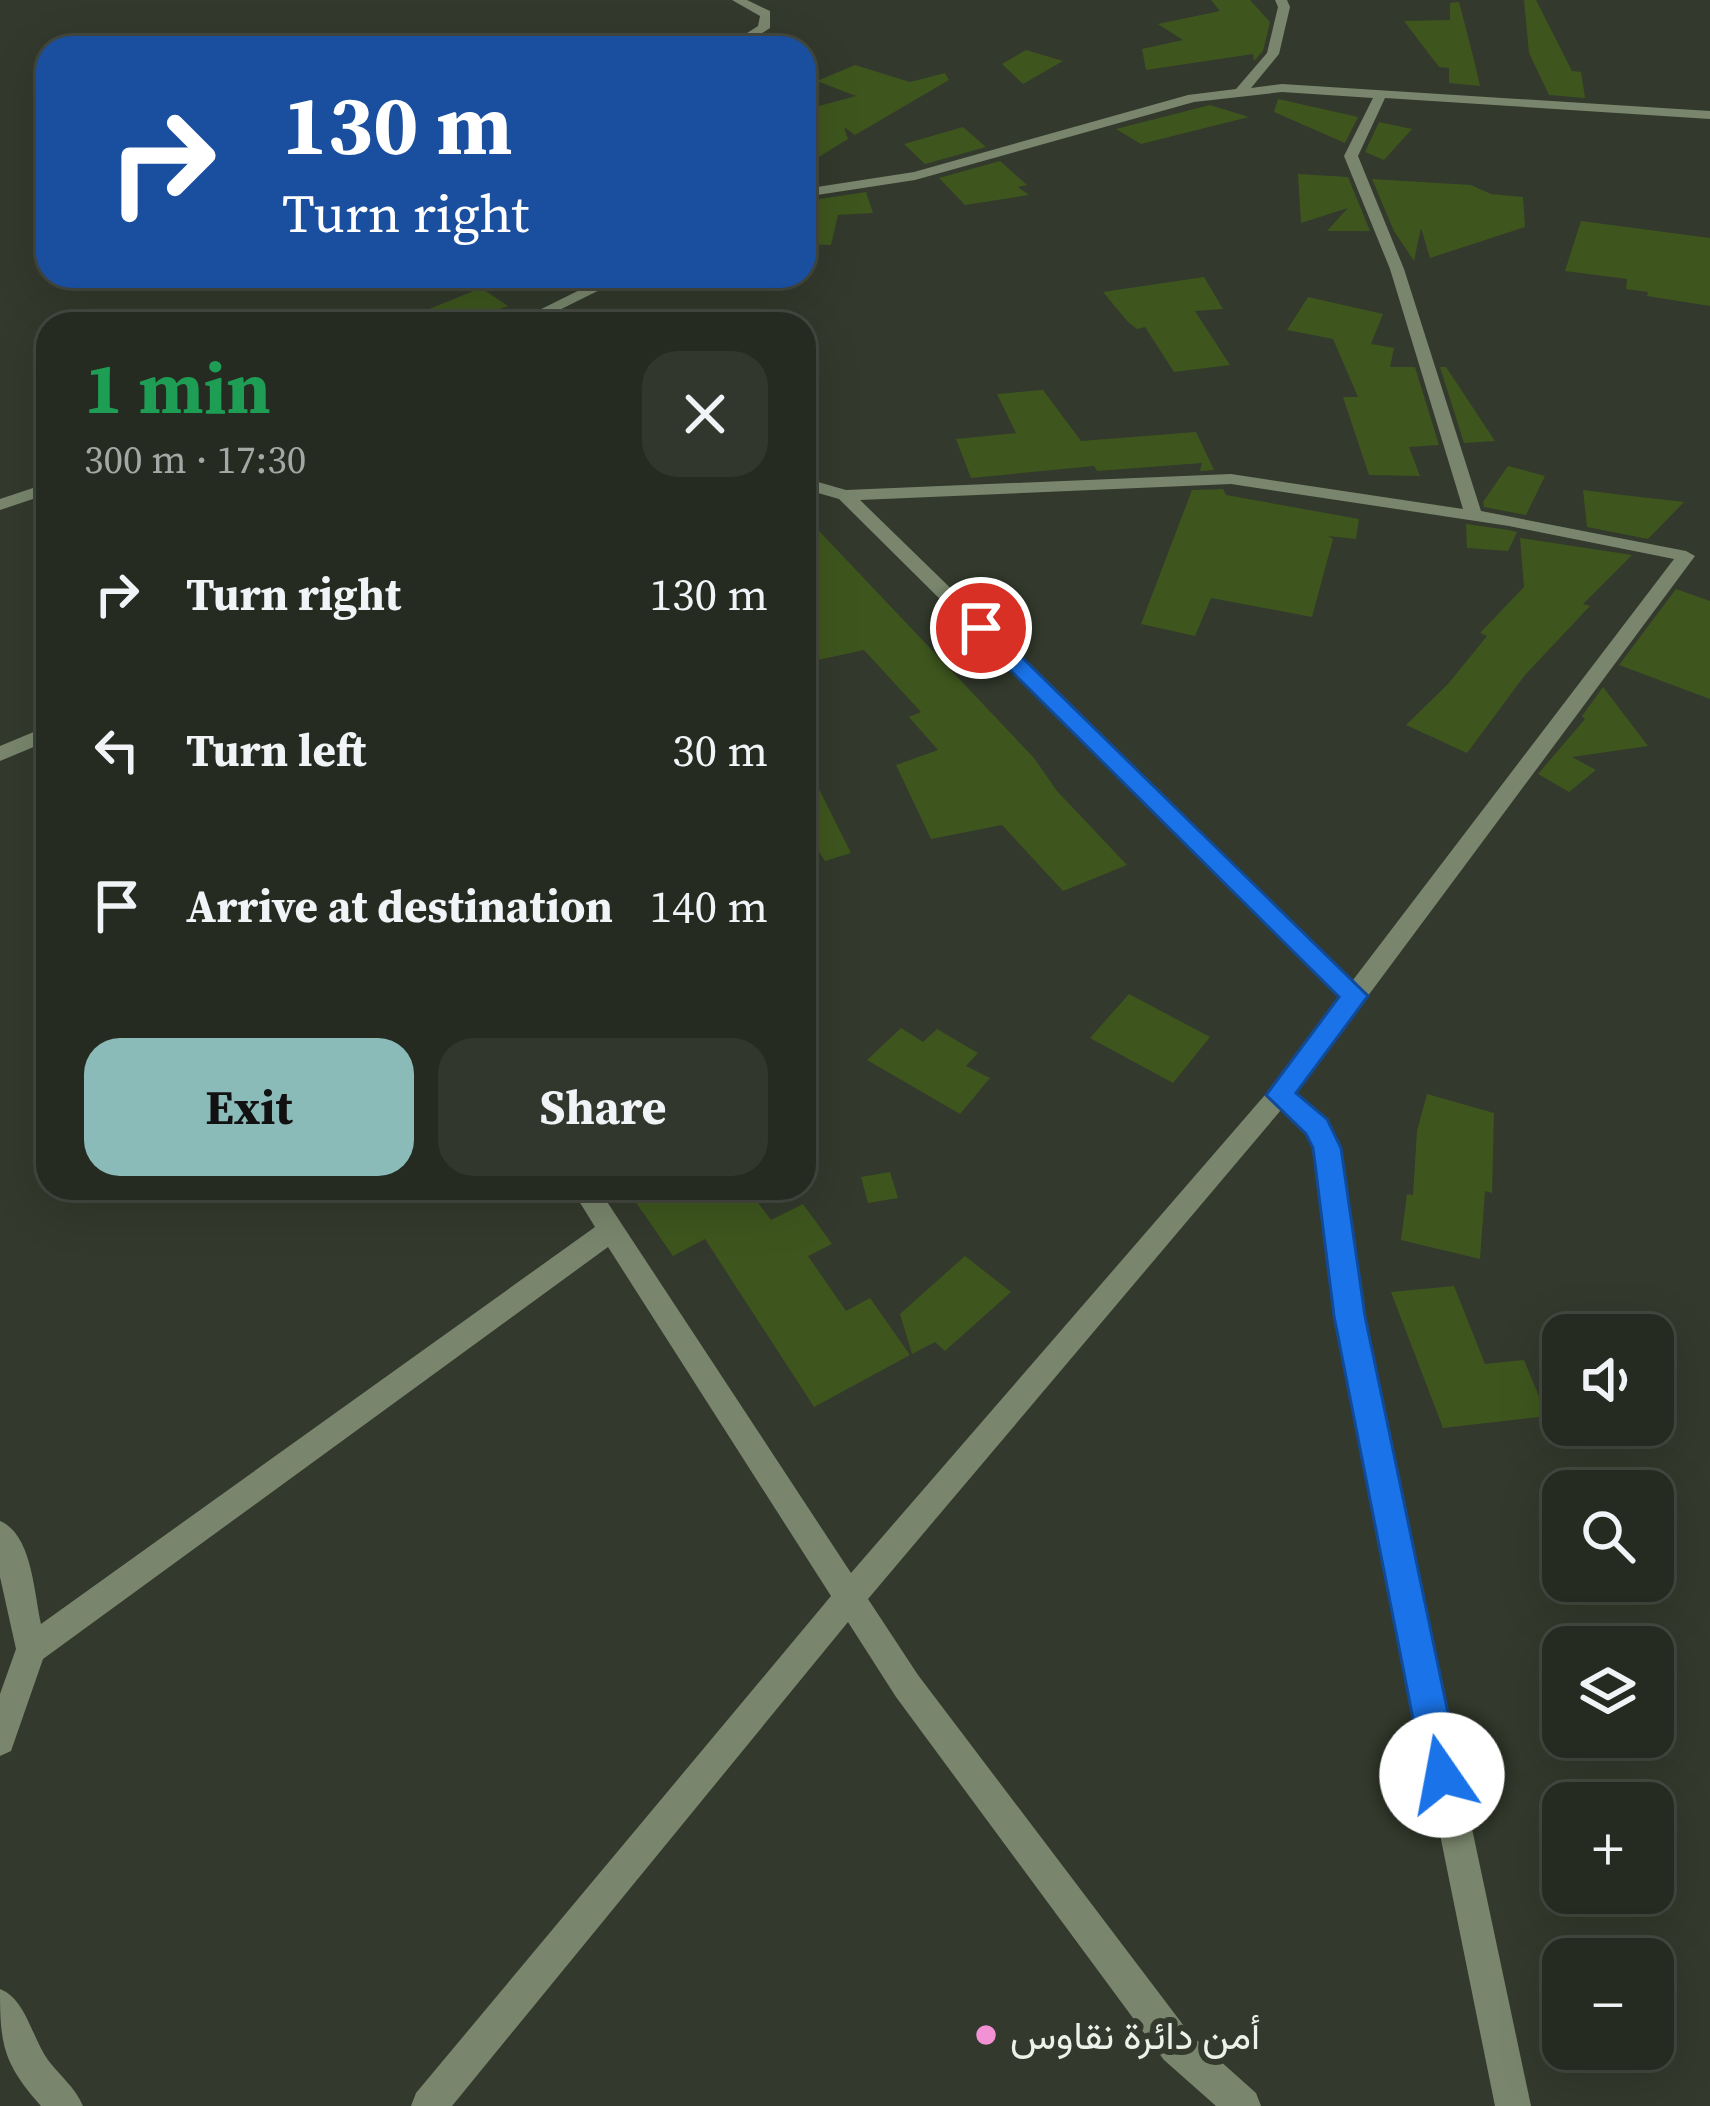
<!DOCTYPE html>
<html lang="en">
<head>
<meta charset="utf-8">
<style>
  :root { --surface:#262b21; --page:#32372e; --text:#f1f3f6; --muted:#a4a7a5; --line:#42473f; --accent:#8bbbb9 }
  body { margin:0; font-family:"Source Serif 4",Vazirmatn,serif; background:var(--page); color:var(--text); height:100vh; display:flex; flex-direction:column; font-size:45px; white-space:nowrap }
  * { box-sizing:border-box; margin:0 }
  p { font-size:39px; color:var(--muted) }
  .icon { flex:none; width:66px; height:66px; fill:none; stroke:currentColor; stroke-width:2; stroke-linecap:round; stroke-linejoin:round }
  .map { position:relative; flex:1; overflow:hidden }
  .panel { position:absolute; left:36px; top:312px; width:780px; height:888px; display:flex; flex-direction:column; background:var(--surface); border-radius:36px; box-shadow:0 12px 48px #0002,0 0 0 3px var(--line) }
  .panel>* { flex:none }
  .top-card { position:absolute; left:36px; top:36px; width:780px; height:252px; border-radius:36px; box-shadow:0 12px 48px #0002,0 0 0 3px var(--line); background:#1a4fa0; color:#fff; overflow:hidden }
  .fabs { position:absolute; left:1542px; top:1314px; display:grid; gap:24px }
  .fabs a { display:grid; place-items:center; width:132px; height:132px; border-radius:24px; background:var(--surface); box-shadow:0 12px 48px #0002,0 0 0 3px var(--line); font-size:60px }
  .pin { position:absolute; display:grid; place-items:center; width:102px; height:102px; color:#fff; margin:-51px; border:6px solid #fff; border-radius:50%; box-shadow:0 3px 12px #0007 }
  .me { position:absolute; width:132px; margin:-66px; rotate:348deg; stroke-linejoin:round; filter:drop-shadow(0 0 9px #0008) }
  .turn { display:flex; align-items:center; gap:42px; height:252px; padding:0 48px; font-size:54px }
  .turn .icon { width:156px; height:156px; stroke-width:2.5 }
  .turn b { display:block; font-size:84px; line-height:102px }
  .round { display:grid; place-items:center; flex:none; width:126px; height:126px; border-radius:36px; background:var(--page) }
  .summary { display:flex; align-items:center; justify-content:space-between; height:204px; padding:0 48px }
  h1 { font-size:72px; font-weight:700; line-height:90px; color:#1e9e55 }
  .action { display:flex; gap:24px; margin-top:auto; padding:24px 48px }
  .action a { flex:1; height:138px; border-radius:36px; background:var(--accent); color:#111; font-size:48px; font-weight:700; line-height:138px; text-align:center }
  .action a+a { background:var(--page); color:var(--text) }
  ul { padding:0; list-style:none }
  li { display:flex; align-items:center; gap:36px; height:156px; padding:0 48px }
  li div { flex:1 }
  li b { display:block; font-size:45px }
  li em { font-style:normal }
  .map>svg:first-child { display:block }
</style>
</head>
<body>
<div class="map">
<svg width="1710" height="2106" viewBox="0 0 1710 2106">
  <rect width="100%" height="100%" fill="#33392c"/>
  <path fill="#3e561e" d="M 1211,0 L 1250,0 L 1270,22 L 1263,51 L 1254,61 L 1253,54 L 1146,70 L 1142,49 L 1183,40 L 1158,24 L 1220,11 Z
    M 1524,0 L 1536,0 L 1572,71 L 1581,72 L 1585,98 L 1549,95 L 1529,53 Z
    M 1459,2 L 1473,56 L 1480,86 L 1449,83 L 1449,68 L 1439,67 L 1404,21 L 1450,20 L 1450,3 Z
    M 1026,50 L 1063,61 L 1023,84 L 1002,64 Z
    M 855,65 L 910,82 L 945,73 L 949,80 L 855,135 L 844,127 L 848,139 L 804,166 L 804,110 L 856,96 L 817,81 Z
    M 1278,99 L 1358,117 L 1345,143 L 1274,112 Z
    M 1210,105 L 1249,117 L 1141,144 L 1116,129 Z
    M 1379,122 L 1412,129 L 1384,160 L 1365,152 Z
    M 963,127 L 986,147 L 925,164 L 904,144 Z
    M 1000,161 L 1027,185 L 1018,187 L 1029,195 L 965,205 L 939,178 Z
    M 1298,174 L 1348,177 L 1370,231 L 1327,231 L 1348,208 L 1301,223 Z
    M 1372,179 L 1471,185 L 1491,194 L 1523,197 L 1525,227 L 1430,258 L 1421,228 L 1414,261 L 1394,231 Z
    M 866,192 L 873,213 L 838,215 L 831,245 L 804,244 L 813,200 Z
    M 1581,221 L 1710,238 L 1710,306 L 1647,296 L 1648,292 L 1626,289 L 1627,279 L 1565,271 Z
    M 1204,277 L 1223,309 L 1195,311 L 1230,365 L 1174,372 L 1145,327 L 1137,329 L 1128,322 L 1103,292 Z
    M 481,288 L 508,306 L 459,324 L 392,324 Z
    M 1308,297 L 1383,314 L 1371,344 L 1394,348 L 1390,367 L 1415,367 L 1439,445 L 1409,447 L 1420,476 L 1369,475 L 1343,397 L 1358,397 L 1333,339 L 1287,330 Z
    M 1440,367 L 1446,367 L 1495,441 L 1464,443 Z
    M 1043,390 L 1081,441 L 1196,432 L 1214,470 L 1200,471 L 1202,463 L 1097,471 L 1094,466 L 971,478 L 956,439 L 1016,433 L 997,394 Z
    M 1508,466 L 1545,476 L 1526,515 L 1484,507 L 1483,502 Z
    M 1223,489 L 1226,495 L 1359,519 L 1356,539 L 1328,536 L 1333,539 L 1312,617 L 1211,598 L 1195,636 L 1141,624 L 1192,490 Z
    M 1583,490 L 1623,495 L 1684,502 L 1648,539 L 1587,527 Z
    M 804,515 L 1034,758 L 1057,791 L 1127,865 L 1063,891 L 1002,825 L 931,839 L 896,765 L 938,750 L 909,717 L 921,712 L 864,650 L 804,663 Z
    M 1466,524 L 1508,530 L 1517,532 L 1508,551 L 1467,548 Z
    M 1520,538 L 1632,555 L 1583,604 L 1590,606 L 1525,675 L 1467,753 L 1406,725 L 1448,684 L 1487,636 L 1480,633 L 1524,587 Z
    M 1676,589 L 1710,601 L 1710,699 L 1619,665 Z
    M 1603,687 L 1648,746 L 1572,757 L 1596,770 L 1569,792 L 1538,774 L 1585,719 L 1582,716 Z
    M 804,759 L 851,853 L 825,861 L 819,852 L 804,857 Z
    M 1129,994 L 1210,1037 L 1173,1083 L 1090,1038 Z
    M 901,1028 L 923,1042 L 937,1029 L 978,1053 L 966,1066 L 990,1078 L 960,1114 L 867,1060 Z
    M 1427,1094 L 1494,1113 L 1492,1193 L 1485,1191 L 1480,1259 L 1401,1240 L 1407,1194 L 1413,1195 L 1417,1131 Z
    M 890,1172 L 898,1198 L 868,1203 L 861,1177 Z
    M 626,1188 L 747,1188 L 771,1220 L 803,1204 L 832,1244 L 808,1256 L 846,1311 L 870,1298 L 910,1355 L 814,1407 L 705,1239 L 673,1256 Z
    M 965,1256 L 1011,1292 L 945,1351 L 935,1342 L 912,1354 L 900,1314 Z
    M 1454,1286 L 1485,1364 L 1524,1360 L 1547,1416 L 1443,1428 L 1391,1292 Z"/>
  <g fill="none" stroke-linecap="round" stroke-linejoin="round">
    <path fill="#79866d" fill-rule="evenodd" d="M 732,0 L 747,0 L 770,11 L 770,28 L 739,48 L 724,48 L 758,26 L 760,16 Z
      M 1275,0 L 1287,0 L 1290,7 L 1279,54 L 1251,88 L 1282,84 L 1710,111 L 1710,119 L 1385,98 L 1358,156 L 1404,269 L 1481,511 L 1686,551 L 1695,556 L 1295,1094 L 1326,1120 L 1340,1148 L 1363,1316 L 1531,2106 L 1495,2106 L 1335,1316 L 1314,1148 L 1308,1133 L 1281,1110 L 868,1599 L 918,1675 L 1190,2034 L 1256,2093 L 1261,2106 L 1216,2106 L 1164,2060 L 896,1697 L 848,1622 L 452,2106 L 411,2106 L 416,2093 L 831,1596 L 608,1247 L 43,1659 L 11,1751 L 0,1756 L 0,1694 L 16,1649 L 0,1577 L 0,1521 C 32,1534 34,1593 41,1624 L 595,1227 L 571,1188 L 598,1188 L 851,1573 L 1271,1088 L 1341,997 L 839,499 L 804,489 L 804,478 L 846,490 L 1231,474 L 1463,509 L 1390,269 L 1344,156 L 1373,98 L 1282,92 L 1194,102 L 915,180 L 804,197 L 804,189 L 914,172 L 1188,95 L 1236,89 L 1267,53 L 1278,7 ZM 1231,484 L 1509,526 L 1674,559 L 1353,980 L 860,500 Z
      M 608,276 L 628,276 L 531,324 L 511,324 Z
      M 48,483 L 48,494 L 0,510 L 0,499 Z
      M 48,726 L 48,741 L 0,761 L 0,746 Z
      M 0,1989 C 26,1999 32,2038 48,2060 C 60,2076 75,2087 83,2106 L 41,2106 C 3,2063 0,2045 0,1989 Z"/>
  </g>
  <path fill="#1a73e8" stroke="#114b97" stroke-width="3" d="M 981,622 L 988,624 L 1368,996 L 1296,1093 L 1327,1119 L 1341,1148 L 1365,1316 L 1461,1775 L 1455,1788 L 1442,1793 L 1429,1788 L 1424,1775 L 1334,1316 L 1313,1148 L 1306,1134 L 1266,1095 L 1339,997 L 973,633 L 970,628 Z"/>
  <circle fill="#f391d5" stroke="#33392c" stroke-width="4.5" cx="986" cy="2035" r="12"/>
  <g text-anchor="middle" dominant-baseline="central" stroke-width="12" stroke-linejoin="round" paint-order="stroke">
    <g font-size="39" fill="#edf1e9" stroke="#33392c" text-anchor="start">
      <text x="1010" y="2035">أمن دائرة نقاوس</text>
    </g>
  </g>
</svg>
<div class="fabs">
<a><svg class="icon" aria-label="sound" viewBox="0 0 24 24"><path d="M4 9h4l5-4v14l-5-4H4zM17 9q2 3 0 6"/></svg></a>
<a><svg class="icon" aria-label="search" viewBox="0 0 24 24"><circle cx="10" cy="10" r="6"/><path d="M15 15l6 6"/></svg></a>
<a><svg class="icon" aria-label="layers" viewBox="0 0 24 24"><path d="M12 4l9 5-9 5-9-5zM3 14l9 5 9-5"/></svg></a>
<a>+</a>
<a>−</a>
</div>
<div class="pin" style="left:981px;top:628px;background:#d93025"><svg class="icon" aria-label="arrive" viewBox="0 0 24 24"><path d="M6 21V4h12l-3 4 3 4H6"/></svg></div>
<svg class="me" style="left:1442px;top:1775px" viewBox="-20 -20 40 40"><circle r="19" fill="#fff"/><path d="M0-13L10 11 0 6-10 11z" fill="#1a73e8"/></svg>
<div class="top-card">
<div class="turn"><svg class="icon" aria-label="right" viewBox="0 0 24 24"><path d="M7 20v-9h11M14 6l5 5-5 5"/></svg><div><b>130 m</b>Turn right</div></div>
</div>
<section class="panel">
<div class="summary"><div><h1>1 min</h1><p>300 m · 17:30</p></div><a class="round"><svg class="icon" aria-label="close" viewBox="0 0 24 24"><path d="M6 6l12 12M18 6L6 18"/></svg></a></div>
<ul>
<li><svg class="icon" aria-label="right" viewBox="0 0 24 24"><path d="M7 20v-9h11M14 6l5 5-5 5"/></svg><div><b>Turn right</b></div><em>130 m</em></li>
<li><svg class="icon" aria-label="left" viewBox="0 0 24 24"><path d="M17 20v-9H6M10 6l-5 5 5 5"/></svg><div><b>Turn left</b></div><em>30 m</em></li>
<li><svg class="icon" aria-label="arrive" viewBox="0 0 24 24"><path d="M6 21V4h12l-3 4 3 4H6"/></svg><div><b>Arrive at destination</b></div><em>140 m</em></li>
</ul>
<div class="action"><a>Exit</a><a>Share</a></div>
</section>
</div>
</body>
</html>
